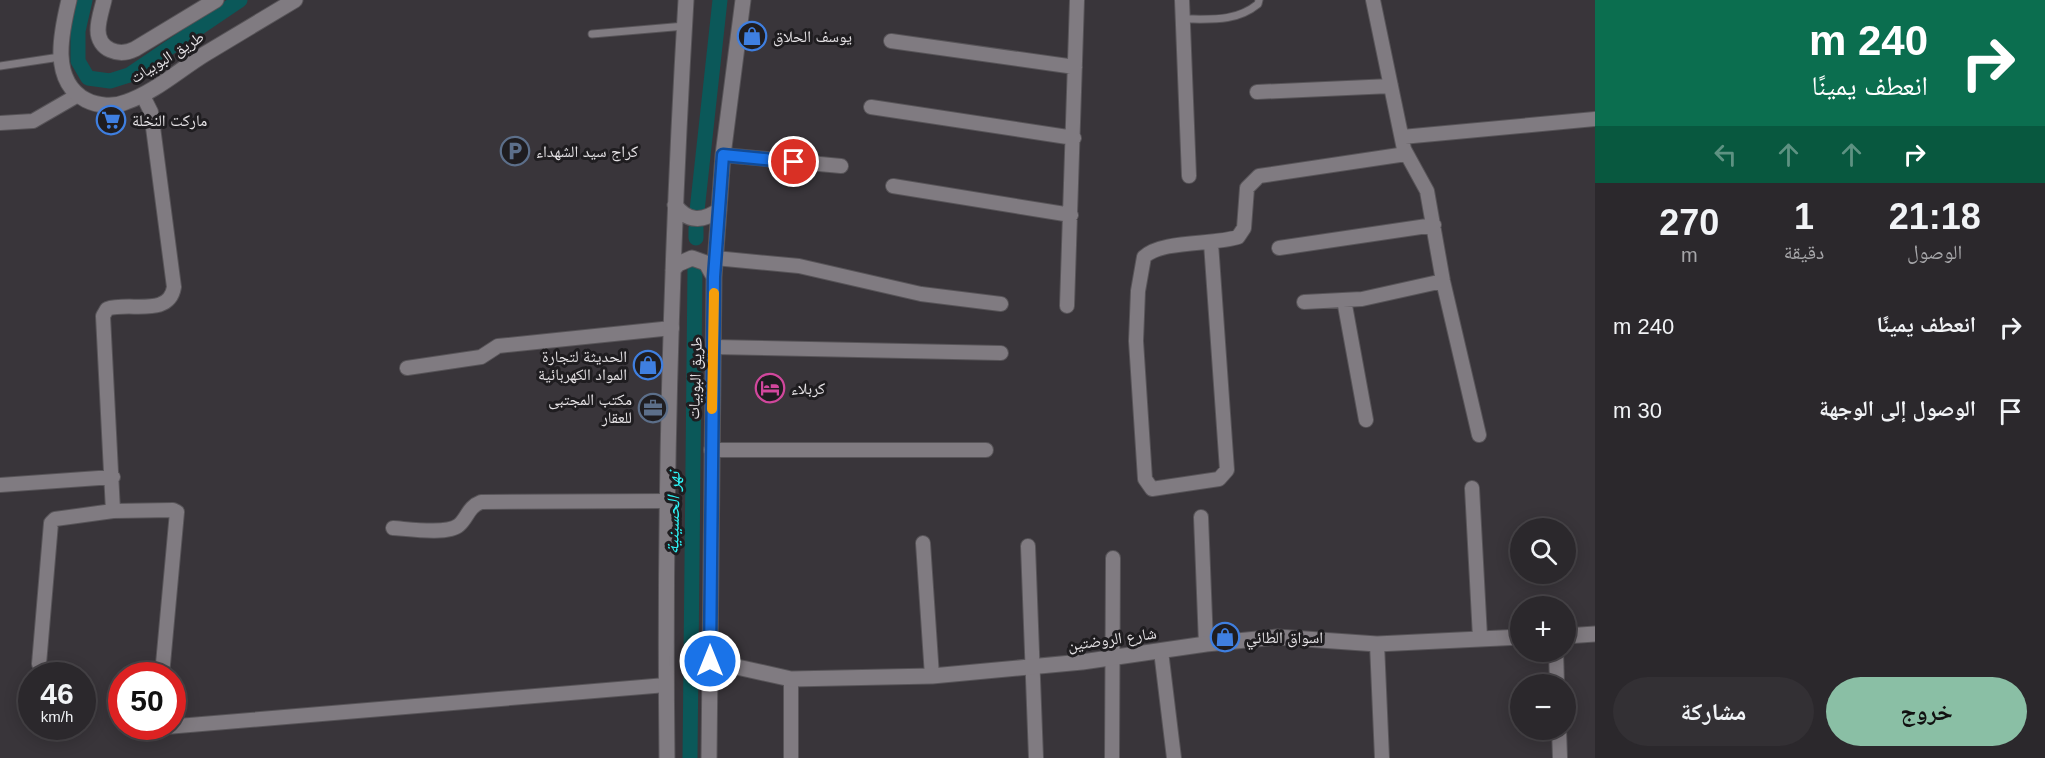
<!DOCTYPE html>
<html lang="ar">
<head>
<meta charset="utf-8">
<style>
  :root { --surface:#2b282c; --page:#333034; --text:#f1f3f6; --muted:#a6a6a9; --line:#474448; --accent:#8abfa5 }
  body { margin:0; font-family:Arial,"Noto Naskh Arabic",sans-serif; background:var(--page); color:var(--text); direction:rtl; height:100vh; display:flex; flex-direction:column; font-size:22px; white-space:nowrap }
  * { box-sizing:border-box; margin:0 }
  p { font-size:20px; color:var(--muted) }
  .icon { flex:none; width:33px; height:33px; fill:none; stroke:currentColor; stroke-width:2; stroke-linecap:round; stroke-linejoin:round }
  .map { position:relative; flex:1; overflow:hidden; direction:ltr }
  .drawer { display:flex; flex-direction:column; background:var(--surface); width:450px }
  .drawer>* { flex:none }
  .guide { background:#0b6e4f; color:#fff; overflow:hidden }
  .buttons { position:absolute; left:1510px; top:518px; display:grid; gap:12px }
  .buttons a { display:grid; place-items:center; width:66px; height:66px; border-radius:50%; background:var(--surface); box-shadow:0 3px 15px #0003,0 0 0 2px var(--line); font-size:30px }
  .speed { position:absolute; left:18px; top:662px; display:flex; gap:12px; font-size:30px; font-weight:700; text-align:center }
  .speed>* { display:grid; place-content:center; width:78px; height:78px; border-radius:50%; background:var(--surface); box-shadow:0 3px 15px #0003,0 0 0 2px var(--line); line-height:1 }
  .speed small { font-size:15px; font-weight:400 }
  .speed .limit { border:9px solid #d22; background:#fff; color:#111 }
  .pin { position:absolute; display:grid; place-items:center; width:51px; height:51px; color:#fff; margin:-26px; border:3px solid #fff; border-radius:50%; box-shadow:0 2px 6px #0007 }
  .me { position:absolute; width:66px; margin:-33px; rotate:0deg; stroke-linejoin:round; filter:drop-shadow(0 0 4px #0008) }
  .turn { display:flex; align-items:center; gap:21px; height:126px; padding:0 18px; font-size:27px }
  .turn .icon { width:78px; height:78px; stroke-width:2.5 }
  .turn b { display:block; font-size:42px; line-height:51px }
  .lanes { display:flex; align-items:center; height:57px; padding:0 18px; background:#0003; justify-content:center; gap:30px; direction:ltr }
  .lanes .off { opacity:.35 }
  .eta { display:flex; justify-content:space-evenly; align-items:center; height:102px; text-align:center }
  .eta b { font-size:36px; font-weight:800; line-height:42px }
  .button { display:flex; gap:12px; margin-top:auto; padding:12px 18px }
  .button a { flex:1; height:69px; border-radius:36px; background:var(--accent); color:#111; font-size:24px; font-weight:800; line-height:69px; text-align:center }
  .button a+a { background:var(--page); color:var(--text) }
  ul { padding:0; list-style:none }
  li { display:flex; align-items:center; gap:18px; height:84px; padding:0 18px }
  li div { flex:1 }
  li b { display:block; font-size:22px }
  li em { font-style:normal }
  main { display:flex; flex:1; min-height:0 }
  .map>svg:first-child { display:block }
</style>
</head>
<body>
<main>
<section class="drawer">
<div class="guide">
<div class="turn"><svg class="icon" aria-label="right" viewBox="0 0 24 24"><path d="M7 20v-9h11M14 6l5 5-5 5"/></svg><div><b>240 m</b>انعطف يمينًا</div></div>
<div class="lanes"><svg class="icon off" aria-label="left" viewBox="0 0 24 24"><path d="M17 20v-9H6M10 6l-5 5 5 5"/></svg><svg class="icon off" aria-label="ahead" viewBox="0 0 24 24"><path d="M12 20V5M6 11l6-6 6 6"/></svg><svg class="icon off" aria-label="ahead" viewBox="0 0 24 24"><path d="M12 20V5M6 11l6-6 6 6"/></svg><svg class="icon" aria-label="right" viewBox="0 0 24 24"><path d="M7 20v-9h11M14 6l5 5-5 5"/></svg></div>
</div>
<div class="eta">
<div><b>21:18</b><p>الوصول</p></div>
<div><b>1</b><p>دقيقة</p></div>
<div><b>270</b><p>m</p></div>
</div>
<ul>
<li><svg class="icon" aria-label="right" viewBox="0 0 24 24"><path d="M7 20v-9h11M14 6l5 5-5 5"/></svg><div><b>انعطف يمينًا</b></div><em>240 m</em></li>
<li><svg class="icon" aria-label="arrive" viewBox="0 0 24 24"><path d="M6 21V4h12l-3 4 3 4H6"/></svg><div><b>الوصول إلى الوجهة</b></div><em>30 m</em></li>
</ul>
<div class="button"><a>خروج</a><a>مشاركة</a></div>
</section>
<div class="map">
<svg width="1595" height="758" viewBox="0 0 1595 758">
  <rect width="100%" height="100%" fill="#39353a"/>
  <g fill="none" stroke-linecap="round" stroke-linejoin="round">
    <path stroke="#0b5859" stroke-width="15" d="M 85,0 L 78,31 L 78,61 L 88,78 L 110,81 L 129,75 L 240,0
      M 697,211 L 720,0
      M 696,238 L 696,228
      M 690,758 L 695,268"/>
    <g stroke="#575458" stroke-width="9">
      <path id="service" d="M 1183,19 C 1211,19 1236,22 1258,4 L 1259,0
        M 592,34 L 685,26
        M 0,66 L 60,57"/>
    </g>
    <g stroke="#575458" stroke-width="16">
      <path id="minor" d="M 1182,0 L 1189,176
        M 1373,0 L 1404,149 L 1427,191 L 1443,281 L 1479,435
        M 891,41 L 1075,67
        M 1257,92 L 1391,86
        M 871,107 L 1074,138
        M 0,123 L 33,121 L 78,95
        M 1402,137 L 1595,119
        M 723,155 L 841,166
        M 893,186 L 1071,215
        M 1211,243 L 1227,470 L 1219,479 L 1152,489 L 1145,479 L 1136,341 L 1138,291 L 1144,257 C 1161,240 1214,245 1238,237 L 1244,228 L 1247,188 L 1259,176 L 1406,154
        M 1279,248 L 1434,225
        M 715,258 L 799,266 L 921,294 L 1001,304
        M 1344,300 L 1366,420
        M 1304,302 L 1362,299 L 1443,281
        M 1067,306 L 1077,0
        M 714,347 L 1001,353
        M 407,368 L 481,357 L 498,346 L 672,328
        M 711,450 L 986,450
        M 0,485 L 113,477
        M 1472,488 L 1480,637
        M 113,511 L 173,510 L 177,512 L 162,675
        M 1201,517 L 1206,644
        M 393,528 C 409,529 448,535 459,525 C 468,517 468,507 481,502 L 667,501
        M 923,543 L 932,676
        M 1028,546 L 1036,758
        M 1377,644 L 1382,758
        M 1161,651 L 1174,758
        M 1556,651 L 1557,684
        M 39,664 L 51,523 L 55,519 L 113,511 L 103,316 L 107,309 C 129,301 169,318 174,287 L 151,112 L 143,96
        M 791,679 L 791,758
        M 166,727 L 666,685
        M 1559,729 L 1560,758
        M 1112,758 L 1113,558"/>
    </g>
    <g stroke="#575458" stroke-width="17">
      <path id="tertiary" d="M 1566,636 L 1595,634
        M 710,661 L 791,679 L 932,676 L 1082,662 L 1206,644 L 1277,637 L 1377,644 L 1521,637"/>
    </g>
    <g stroke="#575458" stroke-width="17">
      <path id="secondary" d="M 69,0 C 61,33 50,81 86,100 C 98,106 114,107 126,102 C 155,92 179,70 205,54 C 235,36 265,18 295,0
        M 104,0 C 102,9 98,20 98,30 C 98,50 119,57 135,49 L 216,0
        M 675,205 C 687,222 703,222 719,210
        M 673,270 L 678,264 L 692,258 L 706,263 L 714,277
        M 667,758 C 664,505 671,252 686,0
        M 709,758 L 714,277 L 723,155 L 743,0"/>
    </g>
    <use href="#service" stroke="#807b81" stroke-width="7"/>
    <use href="#minor" stroke="#807b81" stroke-width="14"/>
    <use href="#tertiary" stroke="#807b81" stroke-width="15"/>
    <use href="#secondary" stroke="#807b81" stroke-width="15"/>
  </g>
  <g fill="none" stroke-linecap="round" stroke-linejoin="round">
    <g stroke="#114b97" stroke-width="15">
      <path id="route" d="M 710,661 L 714,277 L 723,155 L 794,162"/>
    </g>
    <use href="#route" stroke="#1a73e8" stroke-width="10"/>
    <path stroke="#f59e0b" stroke-width="10" d="M 712,409 L 714,293"/>
  </g>
  <defs>
    <g id="shop-ring" transform="scale(1.5)"><circle r="9.5" fill="#1f1d20" stroke="#3f7fe0" stroke-width="1.5"/><path d="M-5-2.5h2.3a2.7 3.5 0 0 1 5.4 0H5L5.5 6h-11ZM-1.5-2.5h3a1.5 2.3 0 0 0-3 0Z" fill="#3f7fe0"/></g>
    <g id="supermarket-ring" transform="scale(1.5)"><circle r="9.5" fill="#1f1d20" stroke="#3f7fe0" stroke-width="1.5"/><path d="M-6-5.5h2.5l.6 2H6L4.5 2H-2.5L-4.4-4H-6ZM-1.5 3.2a1.3 1.3 0 1 0 .1 0ZM3 3.2a1.3 1.3 0 1 0 .1 0Z" fill="#3f7fe0"/></g>
    <g id="parking-ring" transform="scale(1.5)"><circle r="9.5" fill="#1f1d20" stroke="#5c6f8a" stroke-width="1.5"/><path d="M-3.5-5.5H1a3.5 3.5 0 0 1 0 7H-1V5.5H-3.5ZM-1-3.4V-.6H.8a1.4 1.4 0 0 0 0-2.8Z" fill="#5c6f8a"/></g>
    <g id="hotel-ring" transform="scale(1.5)"><circle r="9.5" fill="#1f1d20" stroke="#d1479c" stroke-width="1.5"/><path d="M-6-4.5h1.5V1H6V5H4.5V3h-9V5H-6ZM-4 0a1.8 1.8 0 1 1 3.6 0ZM.5 0V-2.5h3Q6-2.5 6 0Z" fill="#d1479c"/></g>
    <g id="office-ring" transform="scale(1.5)"><circle r="9.5" fill="#1f1d20" stroke="#5c6f8a" stroke-width="1.5"/><path d="M-6-3h4V-5.5h4V-3h4V5H-6ZM-1-4.5V-3h2v-1.5ZM-6 0V1H6V0Z" fill="#5c6f8a"/></g>
  </defs>
  <g fill-rule="evenodd">
    <use href="#shop-ring" x="752" y="36"/>
    <use href="#supermarket-ring" x="111" y="120"/>
    <use href="#parking-ring" x="515" y="151"/>
    <use href="#shop-ring" x="648" y="365"/>
    <use href="#hotel-ring" x="770" y="388"/>
    <use href="#office-ring" x="653" y="408"/>
    <use href="#shop-ring" x="1225" y="637"/>
  </g>
  <g text-anchor="middle" dominant-baseline="central" stroke-width="6" stroke-linejoin="round" paint-order="stroke">
    <g font-size="16" fill="#e6e3e6" stroke="#1f1d20" text-anchor="start">
      <text x="773" y="36">يوسف الحلاق</text>
      <text x="132" y="120">ماركت النخلة</text>
      <text x="536" y="151">كراج سيد الشهداء</text>
      <text x="627" y="356" text-anchor="end">الحديثة لتجارة<tspan x="627" dy="18">المواد الكهربائية</tspan></text>
      <text x="791" y="388">كربلاء</text>
      <text x="632" y="399" text-anchor="end">مكتب المجتبى<tspan x="632" dy="18">للعقار</tspan></text>
      <text x="1246" y="637">اسواق الطائي</text>
    </g>
    <g font-size="16" fill="#e6e3e6" stroke="#1f1d20">
      <text transform="translate(167 57) rotate(-32)">طريق البوبيات</text>
      <text transform="translate(695 378) rotate(-88)">طريق البوبيات</text>
      <text transform="translate(1112 639) rotate(-8)">شارع الروضتين</text>
    </g>
    <g font-size="18" font-style="italic" fill="#2ef5f7" stroke="#1f1d20">
      <text transform="translate(673 513) rotate(-89)">نهر الحسينية</text>
    </g>
  </g>
</svg>
<div class="buttons">
<a><svg class="icon" aria-label="search" viewBox="0 0 24 24"><circle cx="10" cy="10" r="6"/><path d="M15 15l6 6"/></svg></a>
<a>+</a>
<a>−</a>
</div>
<div class="speed"><div>46<small>km/h</small></div><div class="limit">50</div></div>
<div class="pin" style="left:794px;top:162px;background:#d93025"><svg class="icon" aria-label="arrive" viewBox="0 0 24 24"><path d="M6 21V4h12l-3 4 3 4H6"/></svg></div>
<svg class="me" style="left:710px;top:661px" viewBox="-20 -20 40 40"><circle r="17" fill="#1a73e8" stroke="#fff" stroke-width="3"/><path d="M0-11L8 9 0 5-8 9z" fill="#fff"/></svg>
</div>
</main>
</body>
</html>
